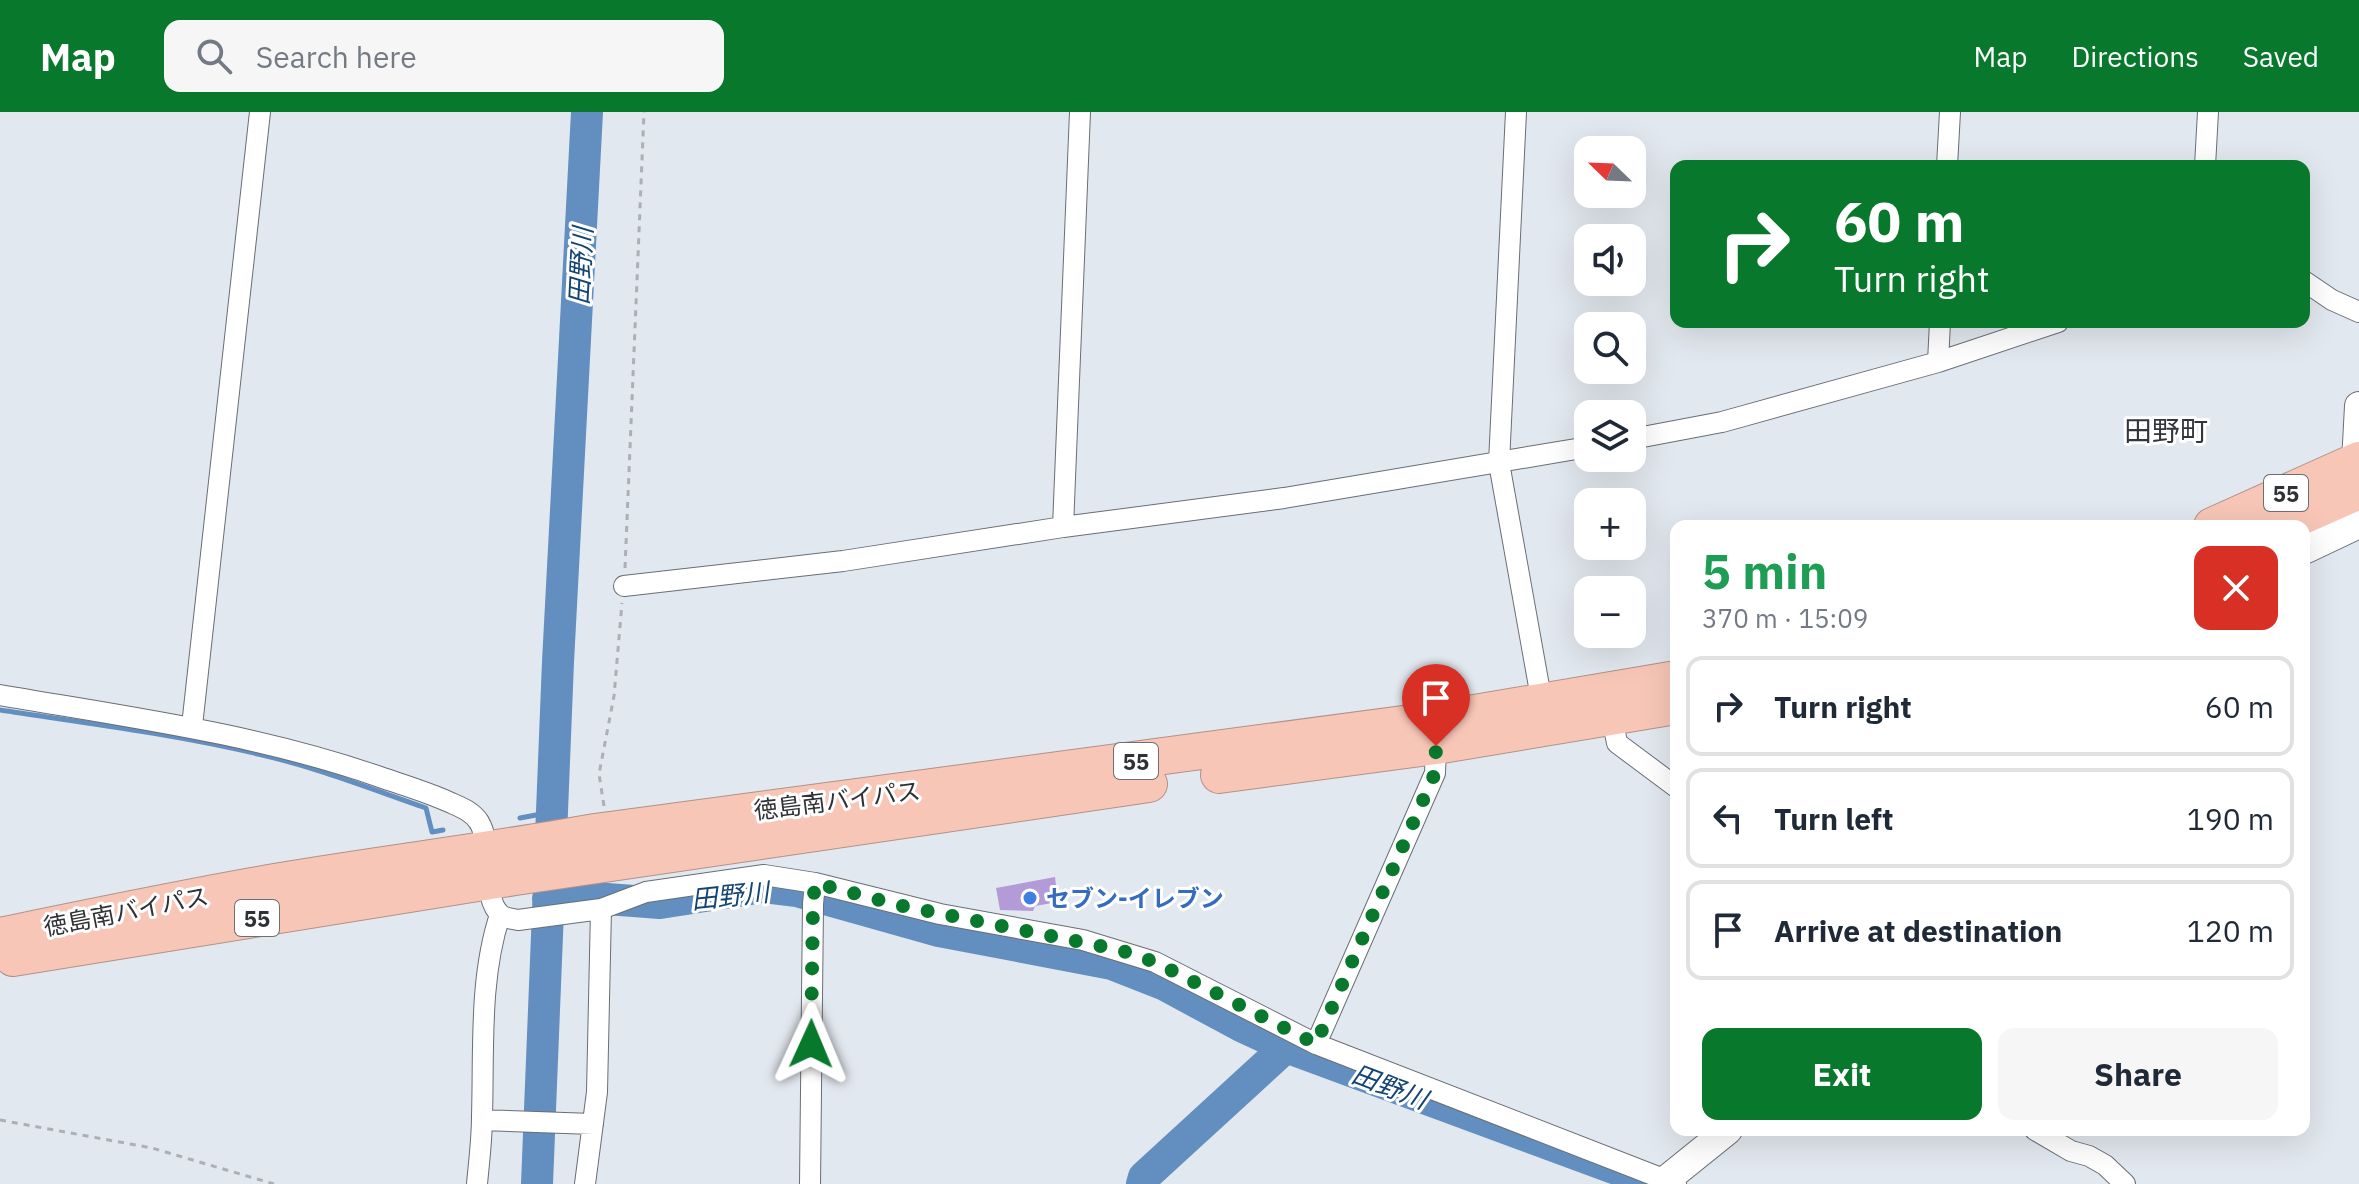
<!DOCTYPE html>
<html lang="en">
<head>
<meta charset="utf-8">
<style>
  :root { --surface:#fff; --page:#f6f6f7; --text:#1f2937; --muted:#747a83; --line:#e0e1e3; --accent:#08782c }
  body { margin:0; font-family:"IBM Plex Sans","Noto Sans JP",sans-serif; background:var(--page); color:var(--text); height:100vh; display:flex; flex-direction:column; font-size:30px; white-space:nowrap }
  * { box-sizing:border-box; margin:0 }
  p { font-size:26px; color:var(--muted) }
  .icon { flex:none; width:44px; height:44px; fill:none; stroke:currentColor; stroke-width:2; stroke-linecap:round; stroke-linejoin:round }
  .map { position:relative; flex:1; overflow:hidden }
  .panel { position:absolute; left:1670px; top:408px; width:640px; height:616px; display:flex; flex-direction:column; background:var(--surface); border-radius:16px; box-shadow:0 8px 32px #0002 }
  .panel>* { flex:none }
  .banner { position:absolute; left:1670px; top:48px; width:640px; height:168px; border-radius:16px; box-shadow:0 8px 32px #0002; background:#08782c; color:#fff; overflow:hidden }
  .needle { width:52px; rotate:293deg }
  .fabs { position:absolute; left:1574px; top:24px; display:grid; gap:16px }
  .fabs a { display:grid; place-items:center; width:72px; height:72px; border-radius:16px; background:var(--surface); box-shadow:0 8px 32px #0002; font-size:40px }
  .pin { position:absolute; display:grid; place-items:center; width:68px; height:68px; color:#fff; margin:-82px -34px; border-radius:50% 50% 50% 0; rotate:-45deg; box-shadow:0 0 8px #0007 }
  .pin .icon { rotate:45deg }
  .me { position:absolute; width:88px; margin:-44px; rotate:1deg; stroke-linejoin:round; filter:drop-shadow(0 0 6px #0008) }
  .turn { display:flex; align-items:center; gap:28px; height:168px; padding:0 32px; font-size:36px }
  .turn .icon { width:104px; height:104px; stroke-width:2.5 }
  .turn b { display:block; font-size:56px; line-height:68px }
  .round { display:grid; place-items:center; flex:none; width:84px; height:84px; border-radius:16px; background:var(--page) }
  .overview { display:flex; align-items:center; justify-content:space-between; height:136px; padding:0 32px }
  h1 { font-size:48px; font-weight:700; line-height:60px; color:#1e9e55 }
  .primary-button { display:flex; gap:16px; margin-top:auto; padding:16px 32px }
  .primary-button a { flex:1; height:92px; border-radius:16px; background:var(--accent); color:#fff; font-size:32px; font-weight:700; line-height:92px; text-align:center }
  .primary-button a+a { background:var(--page); color:var(--text) }
  ul { padding:0; list-style:none }
  li { display:flex; align-items:center; gap:24px; height:100px; margin:0 16px 12px; padding:0 16px; border:4px solid var(--line); border-radius:16px }
  li div { flex:1 }
  li b { display:block; font-size:30px }
  li em { font-style:normal }
  header { display:flex; align-items:center; gap:48px; box-sizing:border-box; height:112px; padding:0 40px; background:var(--accent); color:#fff }
  header strong { font-size:38px }
  nav { display:flex; gap:44px; margin-inline-start:auto; font-size:28px }
  .search { width:560px; height:72px; background:var(--page); display:flex; align-items:center; gap:20px; box-sizing:border-box; padding:0 28px; border-radius:16px; color:var(--muted); font-size:30px }
  .map>svg:first-child { display:block }
</style>
</head>
<body>
<header>
<strong>Map</strong>
<div class="search"><svg class="icon" aria-label="search" viewBox="0 0 24 24"><circle cx="10" cy="10" r="6"/><path d="M15 15l6 6"/></svg>Search here</div>
<nav><a>Map</a><a>Directions</a><a>Saved</a></nav>
</header>
<div class="map">
<svg width="2359" height="1072" viewBox="0 0 2359 1072">
  <rect width="100%" height="100%" fill="#e2e8ef"/>
  <g fill="none" stroke-linecap="round" stroke-linejoin="round">
    <path stroke="#628fc0" stroke-width="5" d="M 0,598 C 86,611 173,622 258,642 C 316,655 371,677 426,696 L 432,720 L 443,718
      M 520,706 L 552,700"/>
    <path stroke="#628fc0" stroke-width="32" d="M 548,787 L 607,787 L 660,791 L 763,775 L 797,779 L 939,819 L 1112,852 L 1163,872 L 1241,914 L 1286,935 L 1619,1058 L 1647,1072
      M 537,1072 L 558,550 L 587,0
      M 1142,1072 L 1144,1065 L 1286,935"/>
  </g>
  <path fill="#b29bd6" d="M 1055,765 L 1058,790 L 1035,794 L 1033,799 L 1000,798 L 996,776 Z"/>
  <g fill="none" stroke-linecap="round" stroke-linejoin="round">
    <g stroke="#696e74" stroke-width="22">
      <path id="street" d="M 1516,0 L 1499,351 L 1542,591
        M 1947,54 L 1950,0
        M 2205,54 L 2208,0
        M 2304,169 L 2332,188 L 2359,200
        M 1938,250 L 1940,210
        M 1632,327 L 1722,310 L 1938,250 L 2058,210
        M 1063,415 L 1080,0
        M 624,474 L 843,449 L 1063,415 L 1284,386 L 1588,335
        M 0,583 C 128,605 257,622 380,665 C 403,673 427,680 449,690 C 460,695 472,699 479,710 C 494,734 480,786 501,803 C 505,806 513,807 518,808 L 601,797 L 646,780 L 764,763 L 815,771 L 940,802 L 1083,828 L 1155,850 L 1316,932 L 1666,1068
        M 1612,605 L 1617,631 L 1676,675
        M 192,614 L 260,0
        M 1316,932 L 1435,661 L 1436,634
        M 482,1008 L 593,1012
        M 2035,1018 L 2071,1039 L 2089,1044 L 2105,1053 L 2125,1072
        M 477,1072 C 479,1050 482,1027 482,1004 C 484,939 479,866 500,803
        M 585,1072 L 597,980 L 601,797
        M 810,1072 L 813,792 L 815,771"/>
    </g>
    <g stroke="#696e74" stroke-width="30">
      <path id="secondary" d="M 2355,369 L 2359,294
        M 2304,438 L 2359,412
        M 1672,1072 L 1666,1068 L 1728,1018"/>
    </g>
    <g stroke="#b19288" stroke-width="38">
      <path id="highway" d="M 2212,414 L 2359,348
        M 2280,414 L 2359,379
        M 1219,663 L 1436,634 L 1676,594
        M 0,824 C 92,805 183,786 275,770 C 382,752 489,739 595,720 L 1433,608 L 1676,567
        M 13,846 L 515,765 L 1149,672"/>
    </g>
    <path stroke="#abb0b5" stroke-width="3" stroke-dasharray="6 6" stroke-linecap="butt" d="M 625,456 L 644,0
      M 604,694 L 599,662 L 614,584 L 622,491
      M 0,1008 L 152,1036 L 274,1072"/>
    <use href="#street" stroke="#fff" stroke-width="20"/>
    <use href="#secondary" stroke="#fff" stroke-width="28"/>
    <use href="#highway" stroke="#f7c6b6" stroke-width="36"/>
  </g>
  <g fill="none" stroke-linecap="round" stroke-linejoin="round">
    <path stroke="#08782c" stroke-width="14" stroke-dasharray="0 25.2" d="M 811,932 L 813,792 L 815,771 L 898,793 L 1120,838 L 1155,850 L 1316,932 L 1435,661 L 1436,634"/>
  </g>
  <circle fill="#3f7fe0" stroke="#fff" stroke-width="3" cx="1030" cy="786" r="8"/>
  <g text-anchor="middle" dominant-baseline="central" stroke-width="6" stroke-linejoin="round" paint-order="stroke">
    <g fill="#fff" stroke="#6d6f71" stroke-width="2">
      <rect x="2264" y="363" width="44" height="36" rx="6"/>
      <rect x="1114" y="631" width="44" height="36" rx="6"/>
      <rect x="235" y="788" width="44" height="36" rx="6"/>
    </g>
    <g font-size="22" font-weight="bold" fill="#2f3134">
      <text x="2286" y="381">55</text>
      <text x="1136" y="649">55</text>
      <text x="257" y="806">55</text>
    </g>
    <g font-size="24" fill="#2f3134" stroke="#fff">
      <text transform="translate(837 688) rotate(-7)">徳島南バイパス</text>
      <text transform="translate(126 799) rotate(-11)">徳島南バイパス</text>
    </g>
    <g font-size="24" font-weight="bold" fill="#366cbe" stroke="#fff" text-anchor="start">
      <text x="1046" y="786">セブン-イレブン</text>
    </g>
    <g font-size="26" font-style="italic" fill="#134473" stroke="#fff">
      <text transform="translate(580 154) rotate(-87)">田野川</text>
      <text transform="translate(730 783) rotate(-6)">田野川</text>
      <text transform="translate(1390 974) rotate(21)">田野川</text>
    </g>
    <g font-size="28" fill="#32363c" stroke="#fff">
      <text x="2166" y="318">田野町</text>
    </g>
  </g>
</svg>
<div class="fabs">
<a><svg class="needle" viewBox="-14 -14 28 28"><path d="M0-13l5 13h-10z" fill="#e53935"/><path d="M0 13l5-13h-10z" fill="#747a83"/></svg></a>
<a><svg class="icon" aria-label="sound" viewBox="0 0 24 24"><path d="M4 9h4l5-4v14l-5-4H4zM17 9q2 3 0 6"/></svg></a>
<a><svg class="icon" aria-label="search" viewBox="0 0 24 24"><circle cx="10" cy="10" r="6"/><path d="M15 15l6 6"/></svg></a>
<a><svg class="icon" aria-label="layers" viewBox="0 0 24 24"><path d="M12 4l9 5-9 5-9-5zM3 14l9 5 9-5"/></svg></a>
<a>+</a>
<a>−</a>
</div>
<div class="pin" style="left:1436px;top:634px;background:#d93025"><svg class="icon" aria-label="arrive" viewBox="0 0 24 24"><path d="M6 21V4h12l-3 4 3 4H6"/></svg></div>
<svg class="me" style="left:811px;top:932px" viewBox="-20 -20 40 40"><path d="M0-17L14 15 0 8-14 15z" fill="#08782c" stroke="#fff" stroke-width="4"/></svg>
<div class="banner">
<div class="turn"><svg class="icon" aria-label="right" viewBox="0 0 24 24"><path d="M7 20v-9h11M14 6l5 5-5 5"/></svg><div><b>60 m</b>Turn right</div></div>
</div>
<section class="panel">
<div class="overview"><div><h1>5 min</h1><p>370 m · 15:09</p></div><a class="round" style="background:#d93025;color:#fff"><svg class="icon" aria-label="close" viewBox="0 0 24 24"><path d="M6 6l12 12M18 6L6 18"/></svg></a></div>
<ul>
<li><svg class="icon" aria-label="right" viewBox="0 0 24 24"><path d="M7 20v-9h11M14 6l5 5-5 5"/></svg><div><b>Turn right</b></div><em>60 m</em></li>
<li><svg class="icon" aria-label="left" viewBox="0 0 24 24"><path d="M17 20v-9H6M10 6l-5 5 5 5"/></svg><div><b>Turn left</b></div><em>190 m</em></li>
<li><svg class="icon" aria-label="arrive" viewBox="0 0 24 24"><path d="M6 21V4h12l-3 4 3 4H6"/></svg><div><b>Arrive at destination</b></div><em>120 m</em></li>
</ul>
<div class="primary-button"><a>Exit</a><a>Share</a></div>
</section>
</div>
</body>
</html>
